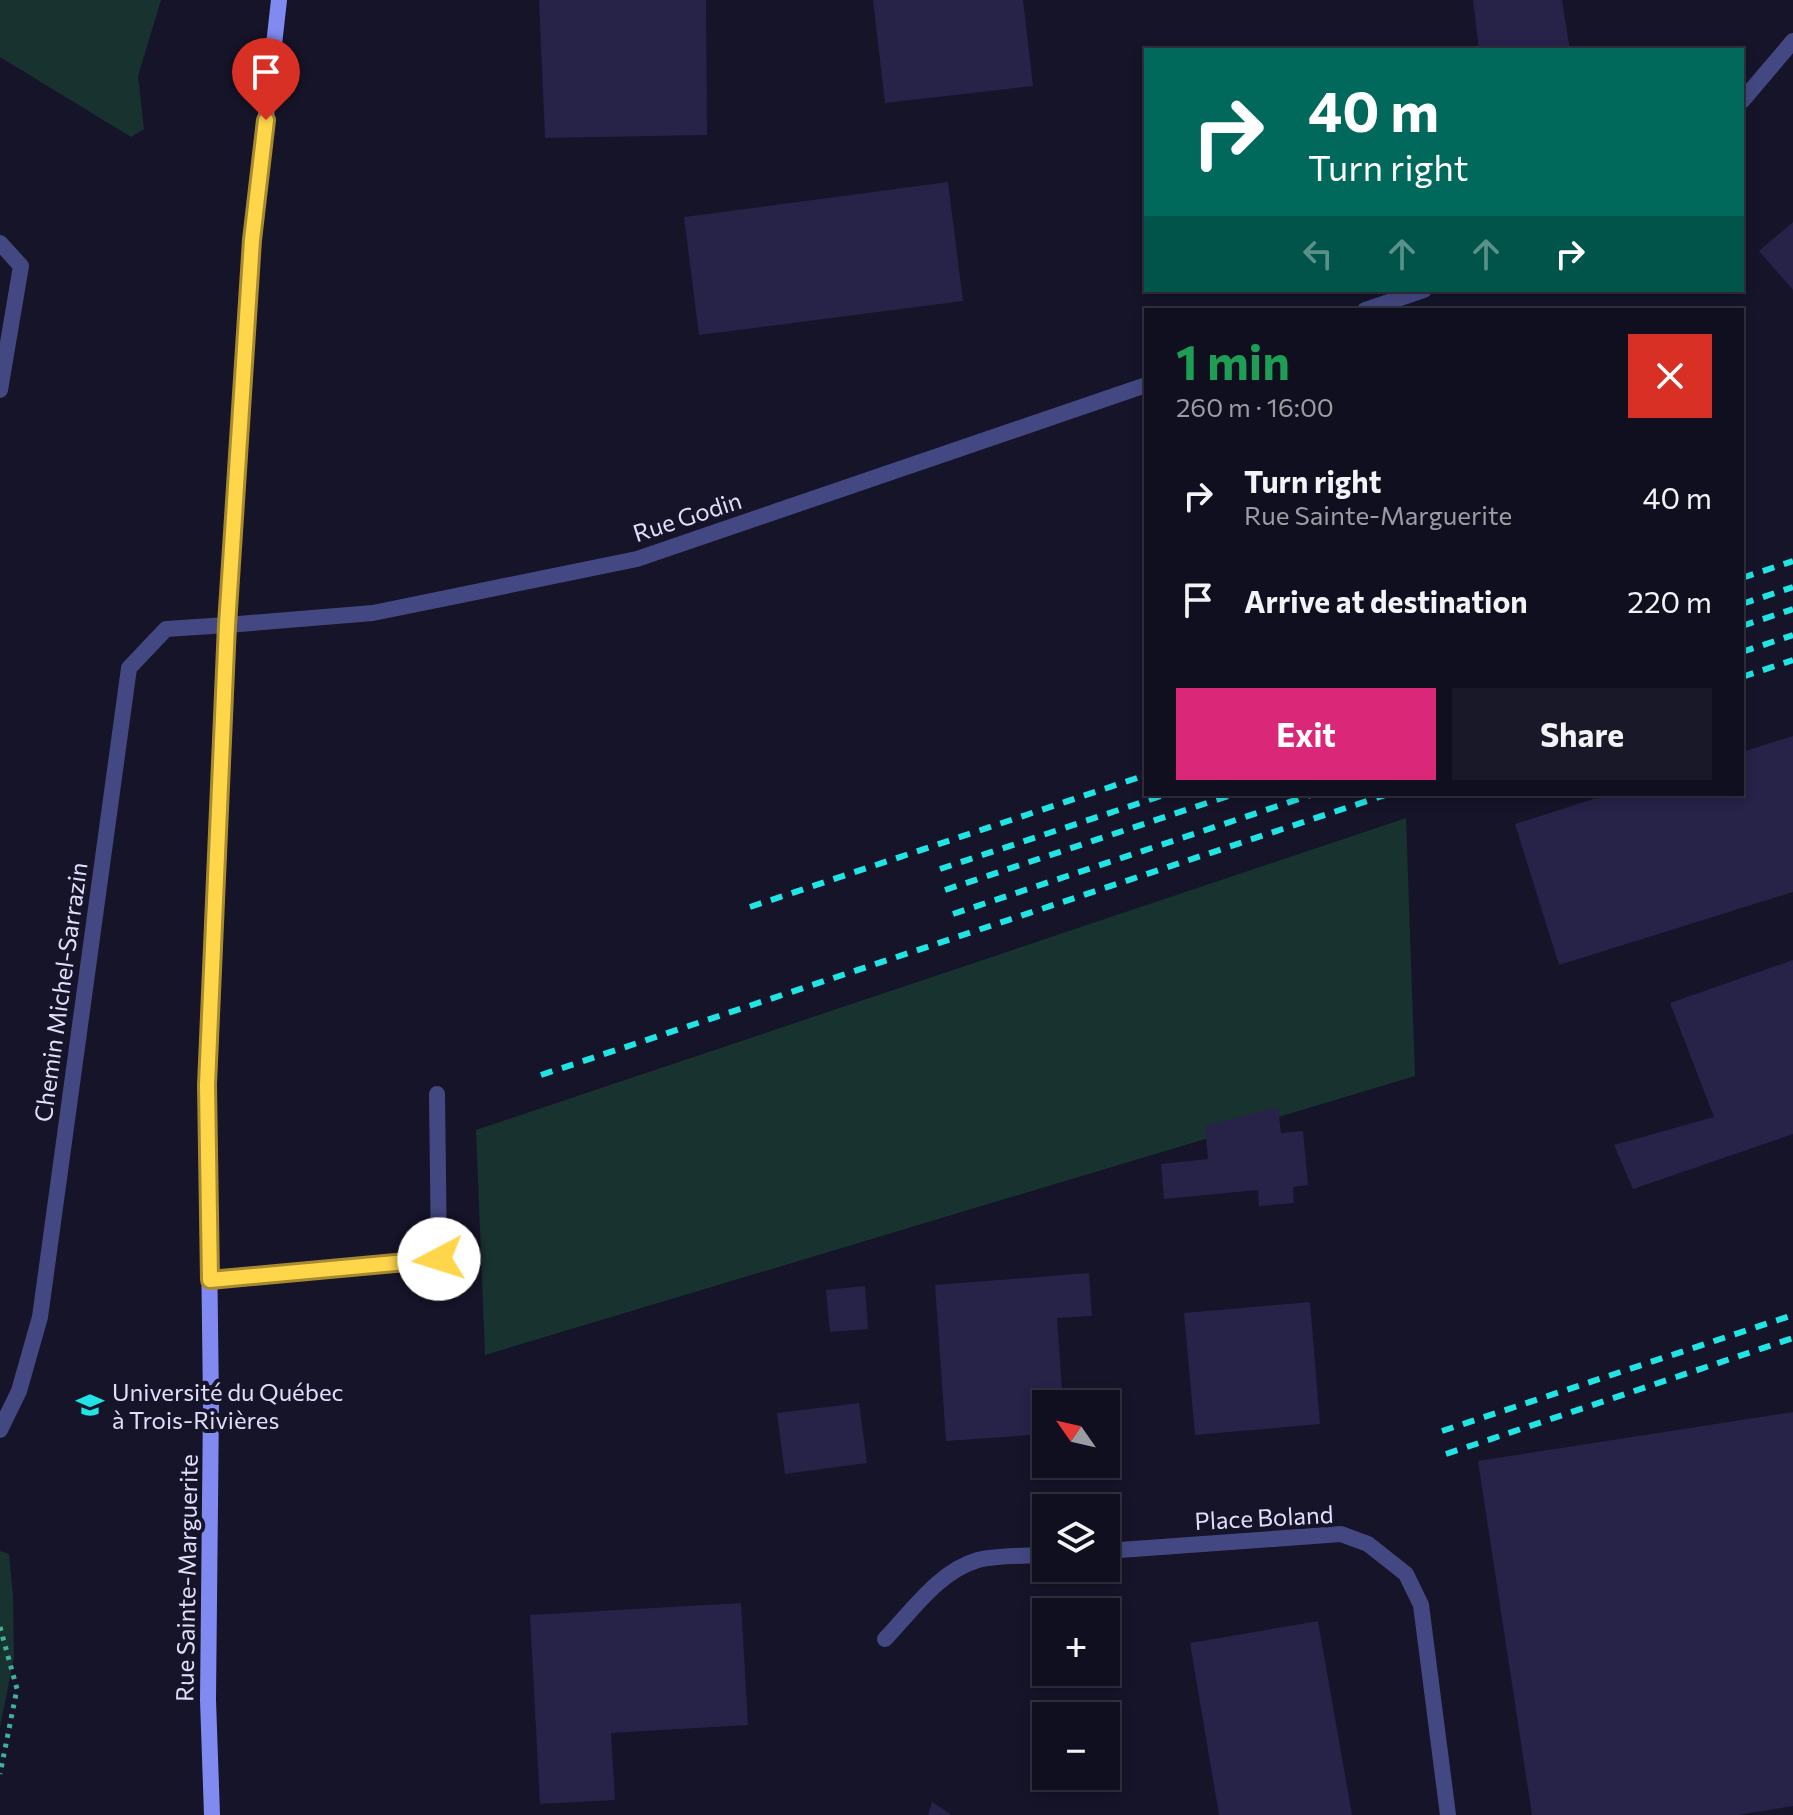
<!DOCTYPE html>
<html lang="en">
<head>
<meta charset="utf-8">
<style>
  :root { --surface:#100f1f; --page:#191828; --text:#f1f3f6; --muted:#9c9ca4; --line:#302f3d; --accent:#db2777 }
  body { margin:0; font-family:Commissioner,sans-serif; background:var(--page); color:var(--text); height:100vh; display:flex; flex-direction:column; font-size:30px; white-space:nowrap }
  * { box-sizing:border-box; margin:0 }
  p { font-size:26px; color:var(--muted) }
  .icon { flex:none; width:44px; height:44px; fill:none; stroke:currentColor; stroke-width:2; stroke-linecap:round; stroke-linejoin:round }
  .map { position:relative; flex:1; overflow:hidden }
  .drawer { position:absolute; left:1144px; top:308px; width:600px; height:488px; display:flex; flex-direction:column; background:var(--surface); border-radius:0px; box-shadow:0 4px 12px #0003,0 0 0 2px var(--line) }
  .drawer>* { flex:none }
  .banner { position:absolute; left:1144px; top:48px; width:600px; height:244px; border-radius:0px; box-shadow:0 4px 12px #0003,0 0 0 2px var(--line); background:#00695c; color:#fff; overflow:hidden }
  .needle { width:52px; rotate:304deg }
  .buttons { position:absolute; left:1032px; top:1390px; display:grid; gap:16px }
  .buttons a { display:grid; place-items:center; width:88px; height:88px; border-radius:0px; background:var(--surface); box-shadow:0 4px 12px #0003,0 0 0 2px var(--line); font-size:40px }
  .pin { position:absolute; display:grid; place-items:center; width:68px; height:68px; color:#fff; margin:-82px -34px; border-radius:50% 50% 50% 0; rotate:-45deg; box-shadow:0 0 8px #0007 }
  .pin .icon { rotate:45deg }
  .me { position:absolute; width:88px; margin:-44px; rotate:265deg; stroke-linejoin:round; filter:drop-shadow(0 0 6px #0008) }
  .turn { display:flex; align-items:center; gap:28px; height:168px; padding:0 32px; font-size:36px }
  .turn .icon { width:104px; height:104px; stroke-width:2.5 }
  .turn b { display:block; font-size:56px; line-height:68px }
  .lanes { display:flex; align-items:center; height:76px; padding:0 32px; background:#0003; justify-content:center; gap:40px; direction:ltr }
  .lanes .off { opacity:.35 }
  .round { display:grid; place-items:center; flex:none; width:84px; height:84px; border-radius:0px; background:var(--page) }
  .summary { display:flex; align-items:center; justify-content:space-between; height:136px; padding:0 32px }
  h1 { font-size:48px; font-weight:700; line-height:60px; color:#1e9e55 }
  .button { display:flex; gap:16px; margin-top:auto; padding:16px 32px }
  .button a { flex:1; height:92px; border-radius:0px; background:var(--accent); color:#fff; font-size:32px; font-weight:700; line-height:92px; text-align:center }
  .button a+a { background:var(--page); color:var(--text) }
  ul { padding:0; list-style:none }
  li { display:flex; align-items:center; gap:24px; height:104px; padding:0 32px }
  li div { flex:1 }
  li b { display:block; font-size:30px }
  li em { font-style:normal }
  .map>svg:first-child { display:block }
</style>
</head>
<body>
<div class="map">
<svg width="1793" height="1815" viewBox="0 0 1793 1815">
  <rect width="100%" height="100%" fill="#151429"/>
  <path fill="#18322f" d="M 0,0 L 161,0 L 138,76 L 144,129 L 131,137 L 0,57 Z
    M 1406,818 L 1415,1076 L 485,1355 L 476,1130 Z
    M 0,1551 L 9,1554 L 13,1595 L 14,1658 L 0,1727 Z"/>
  <path fill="#262248" d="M 539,0 L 706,0 L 707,135 L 545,138 Z
    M 873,0 L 1023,0 L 1033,86 L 885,103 Z
    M 1473,0 L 1562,0 L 1570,50 L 1479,50 Z
    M 948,182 L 963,301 L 699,335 L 684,217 Z
    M 1793,222 L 1793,290 L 1759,251 Z
    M 1793,736 L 1793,892 L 1559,965 L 1515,824 L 1609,794 L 1742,794 L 1742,752 Z
    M 1793,960 L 1793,1134 L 1633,1189 L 1614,1145 L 1714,1117 L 1670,1003 Z
    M 1278,1107 L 1281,1133 L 1303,1131 L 1308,1185 L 1293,1187 L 1294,1203 L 1259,1206 L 1258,1190 L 1164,1199 L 1161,1164 L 1208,1159 L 1205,1126 Z
    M 1089,1273 L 1092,1316 L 1057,1318 L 1063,1404 L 1046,1404 L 1046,1434 L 946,1441 L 935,1285 Z
    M 865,1286 L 868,1329 L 830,1332 L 826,1290 Z
    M 1310,1302 L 1320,1424 L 1195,1435 L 1184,1313 Z
    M 859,1403 L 867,1463 L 785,1474 L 777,1413 Z
    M 1793,1412 L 1793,1806 L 1738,1815 L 1532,1815 L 1478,1461 Z
    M 741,1603 L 748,1725 L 611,1733 L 615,1800 L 540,1804 L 530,1615 Z
    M 1318,1621 L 1352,1815 L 1219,1815 L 1190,1643 Z
    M 932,1802 L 952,1815 L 928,1815 Z"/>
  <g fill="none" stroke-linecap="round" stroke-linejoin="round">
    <path stroke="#3faf9e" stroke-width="5" stroke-dasharray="4 6" stroke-linecap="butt" d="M 0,1627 L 17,1689 L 0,1774"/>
    <path stroke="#444882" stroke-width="16" d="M 0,243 L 21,266 L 0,390
      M 210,1280 L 439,1259 L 437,1094
      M 0,1430 L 19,1391 L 40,1317 L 129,668 L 166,629 L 227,625"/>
    <path stroke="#444882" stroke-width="16" d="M 1742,101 L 1793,41
      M 1365,310 L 1424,290
      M 227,625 L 373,613 L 637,559 L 1146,385
      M 1106,1551 L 1341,1534 L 1368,1544 L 1406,1574 L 1421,1605 L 1448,1815
      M 885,1639 C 912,1611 939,1571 978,1560 C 999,1555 1024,1556 1046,1555"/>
    <path stroke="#818af0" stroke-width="16" d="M 212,1815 L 208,1700 L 211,1404 L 207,1085 L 227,625 L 252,240 L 279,0"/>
    <path stroke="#21e5e5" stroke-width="6" stroke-dasharray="12 10" stroke-linecap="butt" d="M 1742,578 L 1793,561
      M 1742,604 L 1793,587
      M 1742,626 L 1793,609
      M 1742,652 L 1793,635
      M 1742,677 L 1793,660
      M 940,869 L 1167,794
      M 945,890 L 1234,794
      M 750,907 L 1146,775
      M 953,914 L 1314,794
      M 541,1075 L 1388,794
      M 1442,1431 L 1793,1315
      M 1446,1454 L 1793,1338"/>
  </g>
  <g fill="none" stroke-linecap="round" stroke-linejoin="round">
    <g stroke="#a68a30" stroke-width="20">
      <path id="route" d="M 266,120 L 252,240 L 227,625 L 207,1085 L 210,1280 L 439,1259"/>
    </g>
    <use href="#route" stroke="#ffd54a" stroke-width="14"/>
  </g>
  <defs>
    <g id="university-bare" transform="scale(2.16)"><path d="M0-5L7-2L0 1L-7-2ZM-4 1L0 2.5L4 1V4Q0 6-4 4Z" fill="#21e5e5" stroke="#151429" stroke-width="2.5" paint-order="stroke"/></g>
  </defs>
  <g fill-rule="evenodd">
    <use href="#university-bare" x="90" y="1405"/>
  </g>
  <g text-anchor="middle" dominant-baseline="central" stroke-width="8" stroke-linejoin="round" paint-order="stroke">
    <g font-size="24" fill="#e0dffb" stroke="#151429">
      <text transform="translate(687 516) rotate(-18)">Rue Godin</text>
      <text transform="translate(60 992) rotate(-82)">Chemin Michel-Sarrazin</text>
      <text transform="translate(1264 1517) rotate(-3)">Place Boland</text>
      <text transform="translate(186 1578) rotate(-89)">Rue Sainte-Marguerite</text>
    </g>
    <g font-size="24" fill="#e0dffb" stroke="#151429" text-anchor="start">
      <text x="112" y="1391">Université du Québec<tspan x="112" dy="28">à Trois-Rivières</tspan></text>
    </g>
  </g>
</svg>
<div class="buttons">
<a><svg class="needle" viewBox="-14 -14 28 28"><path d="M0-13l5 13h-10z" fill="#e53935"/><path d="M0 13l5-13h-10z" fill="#9c9ca4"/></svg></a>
<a><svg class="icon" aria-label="layers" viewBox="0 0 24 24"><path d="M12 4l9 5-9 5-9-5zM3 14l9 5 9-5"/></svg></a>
<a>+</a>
<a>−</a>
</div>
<div class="pin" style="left:266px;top:120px;background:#d93025"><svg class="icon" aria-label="arrive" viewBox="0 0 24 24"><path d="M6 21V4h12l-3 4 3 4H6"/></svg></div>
<svg class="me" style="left:439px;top:1259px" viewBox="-20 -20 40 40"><circle r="19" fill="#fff"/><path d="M0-13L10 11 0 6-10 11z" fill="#ffd54a"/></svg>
<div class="banner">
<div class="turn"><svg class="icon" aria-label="right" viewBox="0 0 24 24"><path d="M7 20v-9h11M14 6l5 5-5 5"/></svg><div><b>40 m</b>Turn right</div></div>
<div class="lanes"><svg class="icon off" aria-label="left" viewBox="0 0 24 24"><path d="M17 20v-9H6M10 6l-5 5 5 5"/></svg><svg class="icon off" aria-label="ahead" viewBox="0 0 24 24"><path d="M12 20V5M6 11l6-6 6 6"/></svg><svg class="icon off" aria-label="ahead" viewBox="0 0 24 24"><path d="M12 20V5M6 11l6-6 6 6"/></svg><svg class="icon" aria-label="right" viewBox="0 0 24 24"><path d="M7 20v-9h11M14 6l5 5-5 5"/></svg></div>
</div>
<section class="drawer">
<div class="summary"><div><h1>1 min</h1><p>260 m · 16:00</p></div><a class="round" style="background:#d93025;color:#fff"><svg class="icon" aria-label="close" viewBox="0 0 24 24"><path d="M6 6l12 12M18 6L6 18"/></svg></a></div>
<ul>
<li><svg class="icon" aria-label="right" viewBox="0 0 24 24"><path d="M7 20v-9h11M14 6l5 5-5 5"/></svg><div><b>Turn right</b><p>Rue Sainte-Marguerite</p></div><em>40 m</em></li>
<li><svg class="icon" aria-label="arrive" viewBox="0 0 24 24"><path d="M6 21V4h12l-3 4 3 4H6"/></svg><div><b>Arrive at destination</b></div><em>220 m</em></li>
</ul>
<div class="button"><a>Exit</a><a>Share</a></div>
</section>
</div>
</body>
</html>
